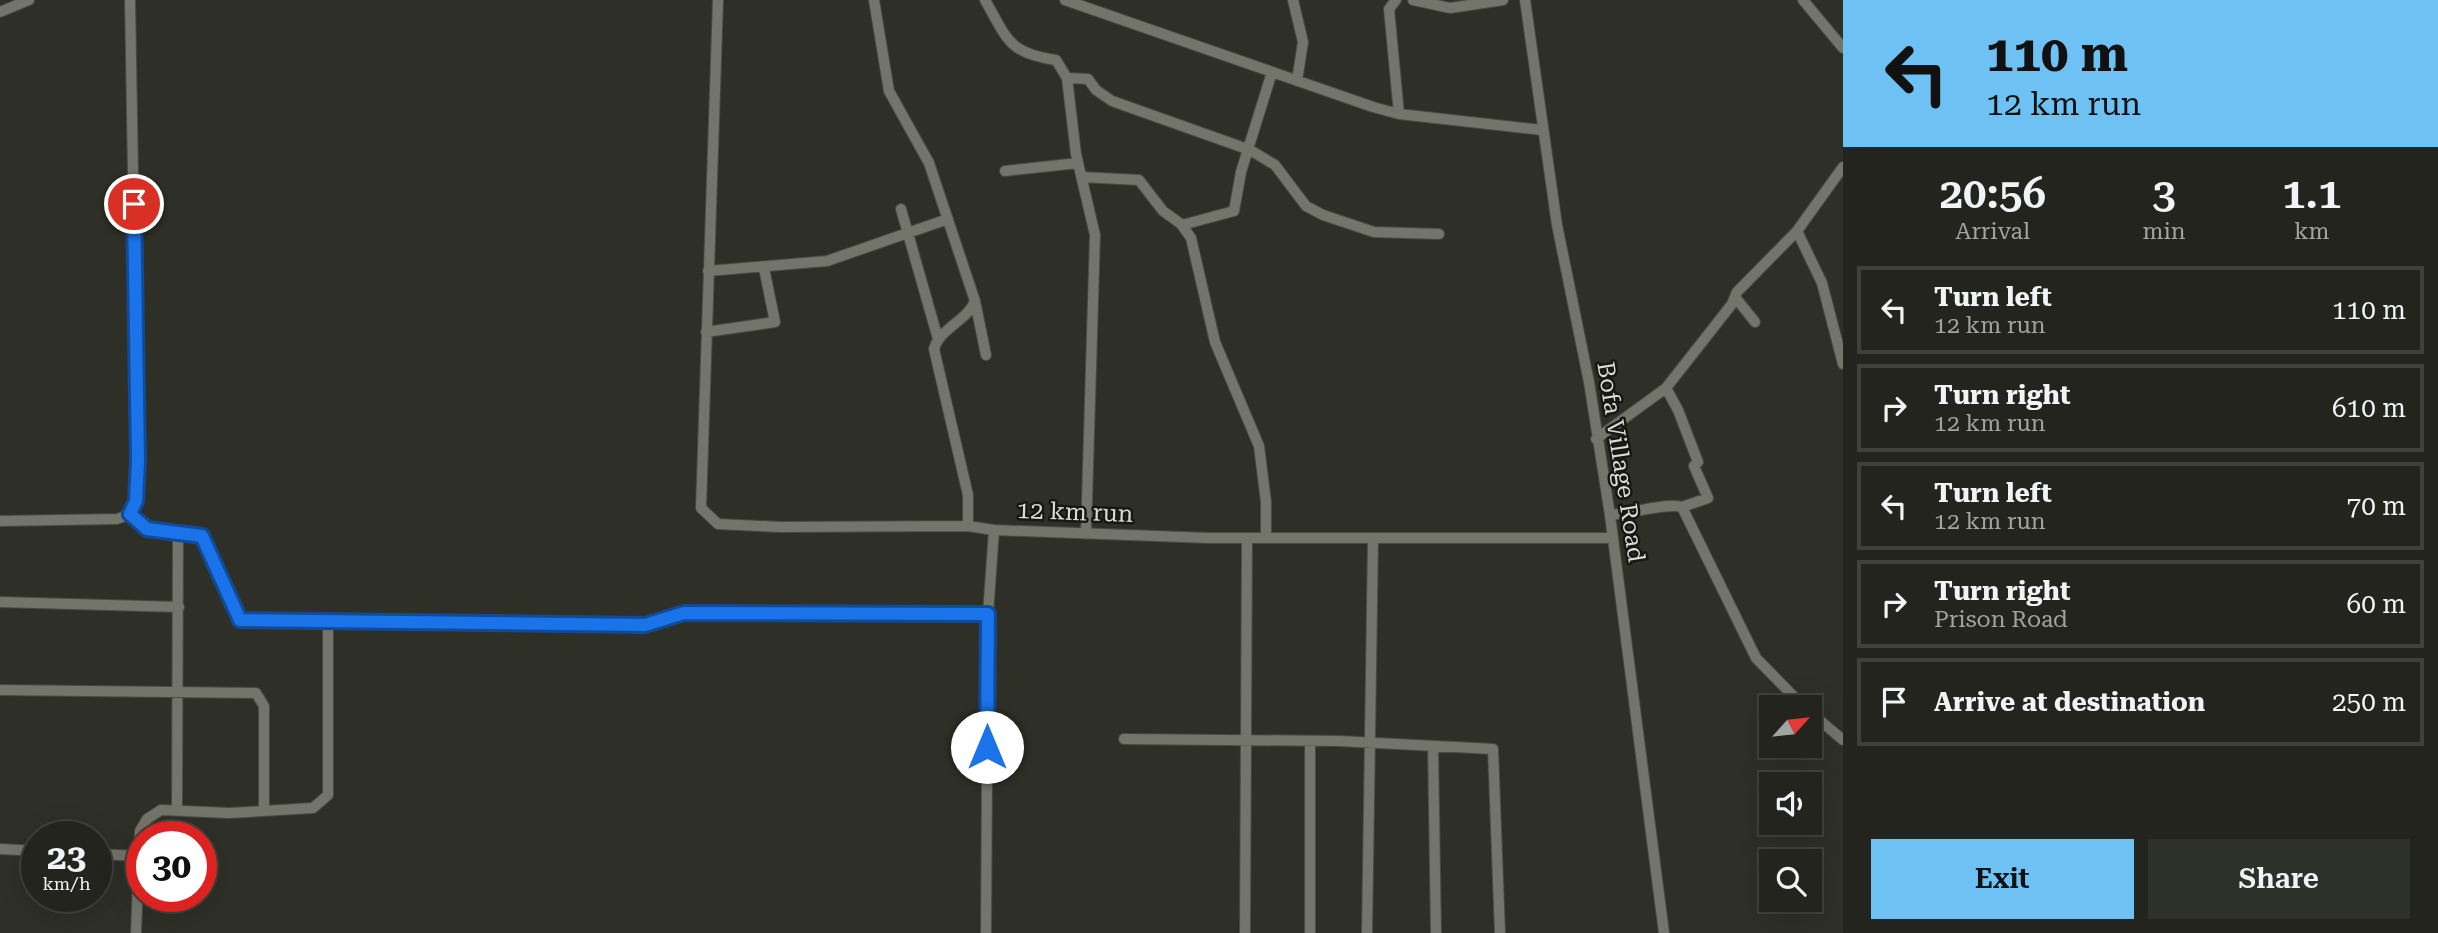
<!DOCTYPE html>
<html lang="en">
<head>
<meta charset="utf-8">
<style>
  :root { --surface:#22241d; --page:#2e302a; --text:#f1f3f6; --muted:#a2a4a4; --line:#3f413b; --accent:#6ec2f3 }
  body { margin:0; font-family:"Roboto Serif",serif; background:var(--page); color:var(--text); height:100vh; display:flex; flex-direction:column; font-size:26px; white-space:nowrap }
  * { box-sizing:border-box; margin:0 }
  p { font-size:23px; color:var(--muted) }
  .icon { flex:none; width:38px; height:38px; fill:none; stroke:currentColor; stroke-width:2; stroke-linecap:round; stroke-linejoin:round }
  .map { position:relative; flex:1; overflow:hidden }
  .panel { display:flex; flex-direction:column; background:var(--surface); width:595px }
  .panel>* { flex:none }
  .guide { background:#6ec2f3; color:#111; overflow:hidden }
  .needle { width:46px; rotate:63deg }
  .buttons { position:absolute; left:1759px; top:695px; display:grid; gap:14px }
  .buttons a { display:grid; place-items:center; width:63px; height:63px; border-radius:0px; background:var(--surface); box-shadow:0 7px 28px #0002,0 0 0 2px var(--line); font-size:35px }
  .speed { position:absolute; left:21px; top:821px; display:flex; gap:14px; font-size:35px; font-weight:700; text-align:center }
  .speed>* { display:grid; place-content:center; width:91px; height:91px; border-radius:50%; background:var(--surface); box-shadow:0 7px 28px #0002,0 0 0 2px var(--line); line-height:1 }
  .speed small { font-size:18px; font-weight:400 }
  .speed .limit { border:10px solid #d22; background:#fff; color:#111 }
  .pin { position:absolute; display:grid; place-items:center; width:60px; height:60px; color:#fff; margin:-30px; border:4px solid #fff; border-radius:50%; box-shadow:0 2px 7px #0007 }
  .me { position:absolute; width:77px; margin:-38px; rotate:0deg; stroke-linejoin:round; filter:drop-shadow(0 0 5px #0008) }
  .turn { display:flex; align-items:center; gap:24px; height:147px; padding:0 28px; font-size:32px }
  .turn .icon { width:91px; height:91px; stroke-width:2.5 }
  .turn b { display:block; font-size:49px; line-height:60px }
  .eta { display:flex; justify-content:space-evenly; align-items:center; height:119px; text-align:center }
  .eta b { font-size:42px; font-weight:600; line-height:49px }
  .button { display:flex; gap:14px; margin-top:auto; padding:14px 28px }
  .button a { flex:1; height:80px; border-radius:0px; background:var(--accent); color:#111; font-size:28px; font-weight:600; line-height:80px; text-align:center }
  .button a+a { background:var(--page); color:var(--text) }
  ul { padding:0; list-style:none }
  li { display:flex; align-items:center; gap:21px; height:88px; margin:0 14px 10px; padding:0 14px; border:4px solid var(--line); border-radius:0px }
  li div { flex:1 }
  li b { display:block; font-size:26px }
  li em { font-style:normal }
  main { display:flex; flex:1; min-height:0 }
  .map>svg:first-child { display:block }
</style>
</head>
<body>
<main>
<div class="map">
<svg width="1843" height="933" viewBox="0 0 1843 933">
  <rect width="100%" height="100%" fill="#2e3027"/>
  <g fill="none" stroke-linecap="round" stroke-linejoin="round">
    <g stroke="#494b43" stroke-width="12">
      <path id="minor" d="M 718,0 L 701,508 L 718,524 L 780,527 L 968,526 L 994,530
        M 874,0 L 889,91 L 929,163 L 975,301 C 967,321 939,329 934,349 L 968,495 L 968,526
        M 985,0 C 1008,40 1008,53 1056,60 L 1067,78 L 1076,154 L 1095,235 L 1086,534
        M 1065,0 L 1373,107 L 1399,114 L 1542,130
        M 1293,0 L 1303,42 L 1297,81
        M 1396,0 L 1389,9 L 1399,114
        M 1413,0 L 1450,8 L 1503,0
        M 1525,0 L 1557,225 L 1589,382 L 1610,515 L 1664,933
        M 1803,0 L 1843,48
        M 0,12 L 29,0
        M 1067,78 L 1088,79 L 1096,90 L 1112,101 L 1250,150 L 1275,165 L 1306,206 L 1323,215 L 1374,232 L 1439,234
        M 1005,171 L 1078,163
        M 1082,177 L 1139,180 L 1163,211 L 1181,224 L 1191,238 L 1215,342 L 1259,446 L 1266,502 L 1266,538
        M 901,209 L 938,339
        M 1182,225 L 1234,211 L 1241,172 L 1272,72
        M 1797,231 L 1822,283 L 1843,364
        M 708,271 L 827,261 L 948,219
        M 1735,297 L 1755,322
        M 975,301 L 986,355
        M 706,332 L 775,322 L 764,268
        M 1596,439 L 1666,388 L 1732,304 L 1737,292 L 1797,231 L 1843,167
        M 1682,507 L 1756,658 L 1804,707
        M 130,514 L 147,529 L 202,536 L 240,619 L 645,625 L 684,613 L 988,614 L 994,530 L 1209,538 L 1612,538
        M 1610,515 C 1628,514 1669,502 1682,507 L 1708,498 L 1694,466 L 1698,462 L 1678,410 L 1666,388
        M 0,521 L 117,519 C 143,513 137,483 138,461 L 130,0
        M 0,602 L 179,607
        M 0,690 L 256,693 L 264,706 L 264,811
        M 1810,712 L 1843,740
        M 1124,739 L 1339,741 L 1493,749 L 1500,933
        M 1433,746 L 1436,933
        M 177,810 L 178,533
        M 0,849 L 37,851
        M 96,854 L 139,856
        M 136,933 L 140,831 L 147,819 L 161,810 L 229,813 L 313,808 L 328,795 L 328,621
        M 986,933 L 988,614
        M 1245,933 L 1247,538
        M 1310,933 L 1310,741
        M 1367,933 L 1373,539"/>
    </g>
    <use href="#minor" stroke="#73756b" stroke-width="10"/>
  </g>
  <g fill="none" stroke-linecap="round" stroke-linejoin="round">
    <g stroke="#114b97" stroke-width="18">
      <path id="route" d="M 134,204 L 138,461 L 136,501 L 130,514 L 147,529 L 202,536 L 240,620 L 645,625 L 684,613 L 988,614 L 987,747"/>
    </g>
    <use href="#route" stroke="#1a73e8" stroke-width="12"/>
  </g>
  <g text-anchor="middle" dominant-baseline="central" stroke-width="5" stroke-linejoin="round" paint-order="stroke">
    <g font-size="24" fill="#dadcd6" stroke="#171713">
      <text transform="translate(1621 462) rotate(81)">Bofa Village Road</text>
      <text transform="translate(1075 512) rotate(2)">12 km run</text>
    </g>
  </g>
</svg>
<div class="buttons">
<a><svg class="needle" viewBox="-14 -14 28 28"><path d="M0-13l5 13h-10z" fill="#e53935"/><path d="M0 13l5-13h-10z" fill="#a2a4a4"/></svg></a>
<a><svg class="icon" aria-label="sound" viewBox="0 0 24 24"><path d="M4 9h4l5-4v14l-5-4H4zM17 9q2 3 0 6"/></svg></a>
<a><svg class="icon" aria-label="search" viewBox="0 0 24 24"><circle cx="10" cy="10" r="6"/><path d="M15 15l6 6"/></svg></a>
</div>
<div class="speed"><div>23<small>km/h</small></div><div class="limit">30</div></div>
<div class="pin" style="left:134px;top:204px;background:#d93025"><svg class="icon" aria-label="arrive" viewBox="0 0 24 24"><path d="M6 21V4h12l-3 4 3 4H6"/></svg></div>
<svg class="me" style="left:987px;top:747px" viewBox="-20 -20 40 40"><circle r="19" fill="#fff"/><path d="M0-13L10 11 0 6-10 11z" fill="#1a73e8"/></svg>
</div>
<section class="panel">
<div class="guide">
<div class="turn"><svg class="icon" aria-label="left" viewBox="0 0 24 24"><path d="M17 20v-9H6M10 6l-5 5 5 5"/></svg><div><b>110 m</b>12 km run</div></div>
</div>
<div class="eta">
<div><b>20:56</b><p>Arrival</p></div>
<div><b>3</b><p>min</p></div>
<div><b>1.1</b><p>km</p></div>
</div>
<ul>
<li><svg class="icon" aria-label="left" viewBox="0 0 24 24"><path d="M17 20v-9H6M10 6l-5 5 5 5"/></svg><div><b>Turn left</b><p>12 km run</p></div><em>110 m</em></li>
<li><svg class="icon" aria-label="right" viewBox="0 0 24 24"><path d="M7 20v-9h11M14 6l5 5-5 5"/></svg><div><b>Turn right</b><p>12 km run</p></div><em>610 m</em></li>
<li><svg class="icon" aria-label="left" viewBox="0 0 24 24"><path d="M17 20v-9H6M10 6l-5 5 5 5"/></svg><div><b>Turn left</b><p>12 km run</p></div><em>70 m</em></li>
<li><svg class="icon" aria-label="right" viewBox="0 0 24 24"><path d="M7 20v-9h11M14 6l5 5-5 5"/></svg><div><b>Turn right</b><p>Prison Road</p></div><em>60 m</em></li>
<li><svg class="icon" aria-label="arrive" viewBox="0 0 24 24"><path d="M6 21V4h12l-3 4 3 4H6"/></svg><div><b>Arrive at destination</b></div><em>250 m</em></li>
</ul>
<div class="button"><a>Exit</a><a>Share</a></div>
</section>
</main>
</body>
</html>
